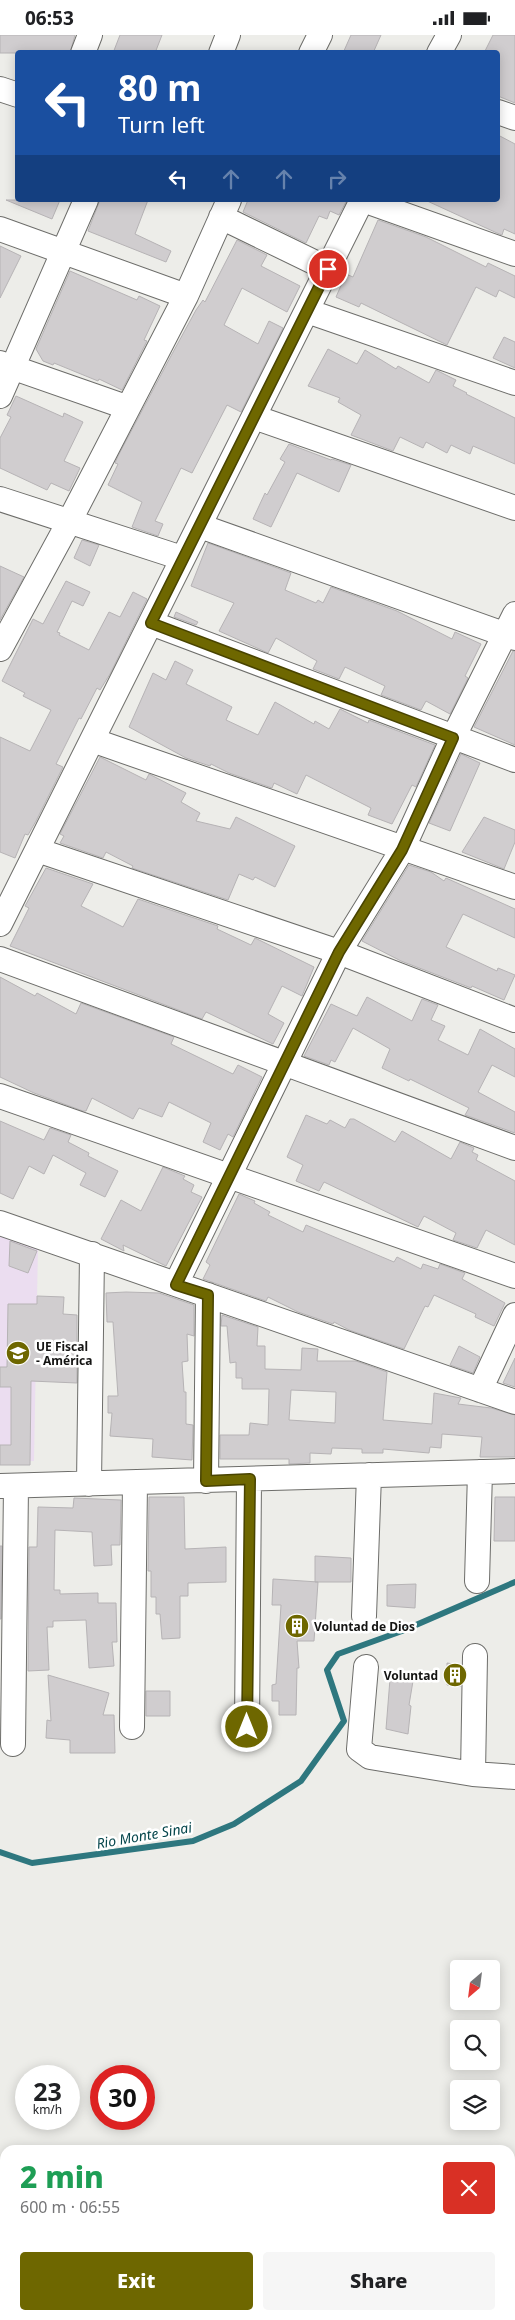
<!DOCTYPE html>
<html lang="en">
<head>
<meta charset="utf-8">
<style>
  :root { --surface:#fff; --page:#f6f6f6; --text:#202124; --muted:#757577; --accent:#6e6700 }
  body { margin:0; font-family:"Noto Sans",sans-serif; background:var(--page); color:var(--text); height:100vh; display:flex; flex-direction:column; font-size:19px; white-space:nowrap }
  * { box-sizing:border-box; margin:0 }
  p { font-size:16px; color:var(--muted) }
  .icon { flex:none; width:28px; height:28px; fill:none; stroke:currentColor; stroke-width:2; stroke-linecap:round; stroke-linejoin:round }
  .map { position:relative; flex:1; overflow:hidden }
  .sheet { position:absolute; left:0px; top:2110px; width:515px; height:175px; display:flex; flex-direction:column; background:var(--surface); border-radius:15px 15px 0 0; box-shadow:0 2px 12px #0003 }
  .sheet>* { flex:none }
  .banner { position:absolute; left:15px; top:15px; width:485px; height:152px; border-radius:5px; box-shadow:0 2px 12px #0003; background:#1a4fa0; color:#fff; overflow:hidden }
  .needle { width:32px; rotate:208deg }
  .fabs { position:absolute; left:450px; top:1925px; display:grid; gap:10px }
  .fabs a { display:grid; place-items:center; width:50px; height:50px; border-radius:5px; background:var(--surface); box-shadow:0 2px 12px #0003; font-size:25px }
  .speed { position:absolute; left:15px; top:2030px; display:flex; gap:10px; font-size:25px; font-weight:700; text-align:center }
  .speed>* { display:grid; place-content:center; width:65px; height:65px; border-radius:50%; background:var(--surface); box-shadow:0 2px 12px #0003; line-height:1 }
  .speed small { font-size:12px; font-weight:400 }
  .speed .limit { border:8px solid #d22; background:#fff; color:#111 }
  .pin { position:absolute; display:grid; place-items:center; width:42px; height:42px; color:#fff; margin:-21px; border:2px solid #fff; border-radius:50%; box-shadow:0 1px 5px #0007 }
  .me { position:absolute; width:55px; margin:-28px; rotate:0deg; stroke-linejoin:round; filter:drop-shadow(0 0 4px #0008) }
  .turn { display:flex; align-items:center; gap:18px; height:105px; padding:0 20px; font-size:22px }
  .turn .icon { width:65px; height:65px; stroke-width:2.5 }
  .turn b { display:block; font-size:35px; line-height:42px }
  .lanes { display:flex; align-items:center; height:48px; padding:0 20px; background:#0003; justify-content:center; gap:25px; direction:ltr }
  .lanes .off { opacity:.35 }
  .round { display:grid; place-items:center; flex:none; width:52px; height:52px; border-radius:5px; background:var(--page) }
  .summary { display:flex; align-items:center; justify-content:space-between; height:85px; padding:0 20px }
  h1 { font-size:30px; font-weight:800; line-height:38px; color:#1e9e55 }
  .action { display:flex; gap:10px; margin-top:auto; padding:10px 20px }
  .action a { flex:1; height:58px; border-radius:5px; background:var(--accent); color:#fff; font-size:20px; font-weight:800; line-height:58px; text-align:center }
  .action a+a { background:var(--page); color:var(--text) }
  .status { display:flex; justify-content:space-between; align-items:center; height:35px; padding:0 25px; background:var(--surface); direction:ltr }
  .status svg { height:14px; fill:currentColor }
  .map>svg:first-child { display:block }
</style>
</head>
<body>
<div class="status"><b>06:53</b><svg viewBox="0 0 49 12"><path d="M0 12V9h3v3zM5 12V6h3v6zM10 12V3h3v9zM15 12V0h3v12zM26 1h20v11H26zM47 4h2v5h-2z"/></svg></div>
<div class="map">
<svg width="515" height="2285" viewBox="0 0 515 2285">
  <rect width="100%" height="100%" fill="#edede9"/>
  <path fill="#ebddf0" d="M 0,1196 L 38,1211 L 34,1426 L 0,1427 Z"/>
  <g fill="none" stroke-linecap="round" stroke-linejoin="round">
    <path stroke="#2e777f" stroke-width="6" d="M 0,1817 L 32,1828 L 193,1806 L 234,1789 L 301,1746 L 344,1686 L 327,1635 L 338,1619 L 402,1596 L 515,1547"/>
  </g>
  <path fill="#d0cdcf" stroke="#b6b3b5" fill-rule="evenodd" d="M 0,0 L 75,0 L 70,18 L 0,18 Z
    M 120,0 L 162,0 L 155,18 L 113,18 Z
    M 351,0 L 381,0 L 373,18 L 343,18 Z
    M 493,0 L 515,0 L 515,68 L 498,61 L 498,18 L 484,18 Z
    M 498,100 L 515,109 L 515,199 L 504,194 L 502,200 L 497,198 L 425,165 L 498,165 Z
    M 6,165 L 60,165 L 52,184 Z
    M 100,165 L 148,165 L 135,199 L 171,216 L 166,227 L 88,196 Z
    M 248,165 L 347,165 L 339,180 L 330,176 L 327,184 L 319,181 L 306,208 L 243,177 Z
    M 378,185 L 426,202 L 486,232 L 488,228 L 515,241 L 515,263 L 499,255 L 496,262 L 476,252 L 447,310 L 361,268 L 359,272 L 336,262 L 346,239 L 353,242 Z
    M 237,205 L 267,220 L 261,231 L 300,251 L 287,277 L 242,253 L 224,290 L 258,309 L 269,286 L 283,293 L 241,377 L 227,370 L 192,438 L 181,433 L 155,486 L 163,489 L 158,501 L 132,492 L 142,467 L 108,450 L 118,429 L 115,428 L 118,421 L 172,319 L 196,275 L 203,265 L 205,267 Z
    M 0,211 L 21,221 L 0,263 Z
    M 70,236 L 137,265 L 139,261 L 160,271 L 144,305 L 147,306 L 122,355 L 99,344 L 98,346 L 54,328 L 53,330 L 43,326 L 36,314 Z
    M 504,302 L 515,307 L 515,333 L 493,323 Z
    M 328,314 L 357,329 L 365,315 L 396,334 L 398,331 L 429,348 L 436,335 L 456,345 L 453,351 L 467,358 L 466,359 L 515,383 L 515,429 L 473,411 L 470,419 L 451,410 L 447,418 L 426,407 L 423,413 L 400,402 L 393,416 L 351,400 L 361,380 L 338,367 L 340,363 L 308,351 Z
    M 16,361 L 63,382 L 64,378 L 83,387 L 64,426 L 80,433 L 69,456 L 51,448 L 47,455 L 0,433 L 0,403 L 11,382 L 7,380 Z
    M 289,409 L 331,425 L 332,424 L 351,430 L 339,457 L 297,438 L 271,492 L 253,484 L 265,458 L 267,460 L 285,427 L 280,424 Z
    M 82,505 L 99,510 L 90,531 L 74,523 Z
    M 208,508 L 291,538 L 285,555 L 316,568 L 318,565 L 323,568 L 331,552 L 397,576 L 452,604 L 455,597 L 481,609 L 465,641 L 468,643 L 450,679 L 426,666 L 421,675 L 381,660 L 385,651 L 345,632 L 339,644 L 313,634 L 317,626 L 276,603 L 268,618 L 219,596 L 234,568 L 191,551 Z
    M 0,531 L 24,542 L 0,585 Z
    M 66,546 L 90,557 L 83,571 L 72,566 L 57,597 L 60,598 L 59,600 L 89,615 L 109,577 L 120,582 L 133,557 L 147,564 L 110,639 L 100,655 L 97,653 L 81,684 L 79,683 L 56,729 L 63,732 L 36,786 L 28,800 L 25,799 L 15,823 L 0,817 L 0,702 L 30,716 L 51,675 L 23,661 L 25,658 L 2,646 L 33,584 L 43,589 Z
    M 176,577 L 198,587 L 196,590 L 174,582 Z
    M 513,616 L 515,616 L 515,710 L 474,692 Z
    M 175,626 L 193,635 L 186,649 L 232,672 L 226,685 L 258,700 L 275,667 L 314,689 L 315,686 L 329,694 L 340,674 L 368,688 L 369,685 L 435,710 L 416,752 L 412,750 L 392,789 L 368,780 L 371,773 L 306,740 L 297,759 L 274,748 L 272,753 L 229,738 L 211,729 L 210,731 L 186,723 L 129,692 L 153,638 L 166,645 Z
    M 461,719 L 480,728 L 450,796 L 429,788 Z
    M 100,722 L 146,745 L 149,739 L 186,758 L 181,767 L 200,778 L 196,786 L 230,794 L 236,782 L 295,811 L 275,852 L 255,842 L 253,845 L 239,839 L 228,865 L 132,833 L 133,831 L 106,817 L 103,823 L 60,808 L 64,801 L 60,799 Z
    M 484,782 L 515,795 L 515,807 L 504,834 L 462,817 Z
    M 409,830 L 431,837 L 444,846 L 446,843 L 515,874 L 515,903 L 463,879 L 446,912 L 497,936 L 498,933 L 515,940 L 504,965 L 472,951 L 471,953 L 401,926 L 362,906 Z
    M 46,833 L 93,849 L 81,871 L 123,892 L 138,864 L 218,891 L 217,894 L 251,910 L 255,903 L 314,932 L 302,961 L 282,951 L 268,979 L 284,988 L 273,1009 L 206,977 L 202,984 L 10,911 L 29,873 L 25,871 Z
    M 0,942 L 35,961 L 37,958 L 76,979 L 81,968 L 174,1002 L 171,1009 L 233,1039 L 238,1030 L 262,1042 L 233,1102 L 228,1099 L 220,1115 L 203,1107 L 211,1088 L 169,1067 L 162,1082 L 139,1073 L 133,1084 L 92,1063 L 86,1076 L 83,1076 L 34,1058 L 0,1042 Z
    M 367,962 L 412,986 L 422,964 L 438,970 L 431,985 L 445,991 L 438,1005 L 468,1020 L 480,994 L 515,1014 L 515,1042 L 492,1030 L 478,1057 L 515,1077 L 515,1098 L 465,1080 L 469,1073 L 410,1044 L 409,1046 L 382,1033 L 390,1014 L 353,993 L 335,1027 L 331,1025 L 329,1030 L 304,1021 L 331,969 L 357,981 Z
    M 306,1080 L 327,1089 L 330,1085 L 345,1093 L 350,1084 L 354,1084 L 395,1107 L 402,1096 L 451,1124 L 460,1107 L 474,1113 L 472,1117 L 478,1120 L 476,1125 L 515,1146 L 515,1210 L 486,1195 L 477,1213 L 453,1205 L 456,1198 L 424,1181 L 418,1192 L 324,1147 L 319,1156 L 296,1146 L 303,1130 L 287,1122 Z
    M 0,1086 L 44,1105 L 50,1093 L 71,1100 L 68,1107 L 89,1118 L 88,1121 L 118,1136 L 105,1162 L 80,1150 L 86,1138 L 53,1120 L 44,1139 L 29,1131 L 13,1164 L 0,1158 Z
    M 163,1132 L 185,1141 L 183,1144 L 194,1150 L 191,1157 L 202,1162 L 166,1231 L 123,1210 L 124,1216 L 101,1204 L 121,1165 L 141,1176 Z
    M 239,1159 L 255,1166 L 254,1168 L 270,1177 L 268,1180 L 303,1197 L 306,1190 L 394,1227 L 397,1222 L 421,1234 L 423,1229 L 438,1234 L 440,1229 L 465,1238 L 462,1244 L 505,1268 L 494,1291 L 475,1282 L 476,1279 L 434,1260 L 428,1272 L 425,1271 L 404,1314 L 349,1295 L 334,1287 L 333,1289 L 298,1277 L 268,1262 L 266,1266 L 203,1244 L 210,1230 L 206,1227 Z
    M 10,1206 L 37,1216 L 28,1238 L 9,1231 Z
    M 126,1257 L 159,1258 L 194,1270 L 194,1301 L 187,1299 L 188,1326 L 182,1327 L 184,1357 L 186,1357 L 186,1389 L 193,1390 L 192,1425 L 152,1422 L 153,1404 L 110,1401 L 112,1378 L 108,1378 L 108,1361 L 118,1361 L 113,1287 L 107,1287 L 106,1258 Z
    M 37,1261 L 64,1262 L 63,1279 L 77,1280 L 77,1348 L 31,1346 L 30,1430 L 0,1430 L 0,1410 L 11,1410 L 11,1352 L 0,1352 L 0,1332 L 7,1332 L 8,1269 L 37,1269 Z
    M 222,1280 L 258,1292 L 257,1311 L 265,1311 L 265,1334 L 301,1335 L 302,1313 L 318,1314 L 317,1326 L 356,1326 L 387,1337 L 383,1385 L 432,1389 L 434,1358 L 461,1363 L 458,1369 L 491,1373 L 515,1380 L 515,1422 L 480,1422 L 482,1402 L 442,1399 L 441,1413 L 430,1412 L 429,1418 L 383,1414 L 383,1418 L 362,1418 L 362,1414 L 332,1413 L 331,1419 L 310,1418 L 310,1428 L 289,1429 L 289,1424 L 220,1424 L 220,1400 L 249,1400 L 250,1388 L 268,1390 L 269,1354 L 242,1354 L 242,1343 L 236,1343 L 236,1327 L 230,1328 L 227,1291 L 221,1291 ZM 291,1355 L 336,1357 L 335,1388 L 289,1385 Z
    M 459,1311 L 480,1322 L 473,1338 L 450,1330 Z
    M 515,1323 L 515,1352 L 503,1348 Z
    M 149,1462 L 184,1462 L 185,1514 L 226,1512 L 226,1547 L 188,1548 L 188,1561 L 180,1561 L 180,1603 L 162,1604 L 160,1579 L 156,1579 L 156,1562 L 151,1562 L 151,1536 L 148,1536 Z
    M 495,1462 L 515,1462 L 515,1506 L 494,1506 Z
    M 74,1463 L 121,1465 L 120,1510 L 111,1510 L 112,1530 L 94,1531 L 92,1497 L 55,1495 L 54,1555 L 60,1555 L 60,1559 L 98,1558 L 98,1568 L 116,1568 L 117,1607 L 112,1607 L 114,1631 L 89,1633 L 86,1585 L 53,1586 L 53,1592 L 47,1592 L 49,1635 L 28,1636 L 29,1512 L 37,1512 L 38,1472 L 73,1473 Z
    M 0,1511 L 2,1511 L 1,1584 L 0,1584 Z
    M 315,1521 L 351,1523 L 351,1547 L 315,1547 Z
    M 273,1544 L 318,1547 L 314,1606 L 297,1606 L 299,1633 L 297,1633 L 296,1680 L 279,1680 L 279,1666 L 272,1666 L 272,1650 L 276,1649 L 281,1570 L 272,1570 Z
    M 416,1549 L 415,1573 L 387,1571 L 387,1550 Z
    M 447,1628 L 461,1630 L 461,1651 L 447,1650 Z
    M 48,1640 L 109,1658 L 103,1680 L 114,1680 L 115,1718 L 70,1718 L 70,1705 L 46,1703 L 47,1685 L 51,1686 Z
    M 390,1644 L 413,1646 L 409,1670 L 411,1671 L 408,1699 L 386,1694 Z
    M 146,1656 L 170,1656 L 170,1681 L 146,1681 Z"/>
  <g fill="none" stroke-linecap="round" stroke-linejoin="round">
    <g stroke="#6d6d6a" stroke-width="26">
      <path id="minor" d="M 83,18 L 90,0
        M 221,18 L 228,0
        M 311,18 L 320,0
        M 439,18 L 449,0
        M 0,54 L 18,60
        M 498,77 L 515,83
        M 363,165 L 515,219
        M 221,182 L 328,234
        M 0,194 L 186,261
        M 307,276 L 515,348
        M 0,328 L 126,372
        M 0,361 L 86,165
        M 254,382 L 515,473
        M 0,464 L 182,523
        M 200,491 L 515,603
        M 151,588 L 515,725
        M 0,614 L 69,487 L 186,261 L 229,165
        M 92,705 L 515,852
        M 37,815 L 339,917 L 515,985
        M 0,889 L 362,165
        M 0,924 L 515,1113
        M 0,1061 L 515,1241
        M 0,1188 L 515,1367
        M 176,1249 L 339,917 L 402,815 L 453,703 L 515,579
        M 480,1355 L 515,1280
        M 206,1446 L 208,1260
        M 89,1449 L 92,1219
        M 0,1451 L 515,1436
        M 477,1546 L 480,1437
        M 364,1581 L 369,1440
        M 366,1632 L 359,1714 L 370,1722 L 473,1739 L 515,1742
        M 132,1692 L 135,1448
        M 247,1692 L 249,1444
        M 13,1709 L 16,1451
        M 473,1739 L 475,1621"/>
    </g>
    <use href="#minor" stroke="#fff" stroke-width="24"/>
  </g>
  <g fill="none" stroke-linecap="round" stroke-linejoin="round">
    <g stroke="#484300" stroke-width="12">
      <path id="route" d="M 247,1692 L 250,1444 L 206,1446 L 208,1260 L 176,1250 L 339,917 L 402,815 L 453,703 L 151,588 L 328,234"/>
    </g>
    <use href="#route" stroke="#6e6700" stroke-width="9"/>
  </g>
  <defs>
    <g id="school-disc" transform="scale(1.25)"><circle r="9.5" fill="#6e6700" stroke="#fff"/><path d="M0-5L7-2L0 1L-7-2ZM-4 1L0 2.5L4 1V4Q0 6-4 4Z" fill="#fff"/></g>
    <g id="building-disc" transform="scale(1.25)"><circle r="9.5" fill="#6e6700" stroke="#fff"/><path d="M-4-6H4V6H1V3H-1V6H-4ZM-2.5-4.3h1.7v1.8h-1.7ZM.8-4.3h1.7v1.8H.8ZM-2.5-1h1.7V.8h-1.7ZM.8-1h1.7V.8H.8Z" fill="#fff"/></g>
  </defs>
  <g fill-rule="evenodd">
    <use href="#school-disc" x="18" y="1318"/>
    <use href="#building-disc" x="297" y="1591"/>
    <use href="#building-disc" x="455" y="1640"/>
  </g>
  <g text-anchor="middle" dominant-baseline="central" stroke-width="5" stroke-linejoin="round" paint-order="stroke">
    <g font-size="12" font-weight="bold" fill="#141413" stroke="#fff" text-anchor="start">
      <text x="36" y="1311">UE Fiscal<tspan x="36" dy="14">- América</tspan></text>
      <text x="314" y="1591">Voluntad de Dios</text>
      <text x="438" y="1640" text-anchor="end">Voluntad</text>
    </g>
    <g font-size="14" font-style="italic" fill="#05464c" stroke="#fff">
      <text transform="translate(144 1800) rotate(-10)">Rio Monte Sinai</text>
    </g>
  </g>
</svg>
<div class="fabs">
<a><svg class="needle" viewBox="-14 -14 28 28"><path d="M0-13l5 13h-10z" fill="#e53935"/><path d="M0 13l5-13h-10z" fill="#757577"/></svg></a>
<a><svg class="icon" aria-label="search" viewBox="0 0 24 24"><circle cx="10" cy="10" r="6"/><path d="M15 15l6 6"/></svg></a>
<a><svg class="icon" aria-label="layers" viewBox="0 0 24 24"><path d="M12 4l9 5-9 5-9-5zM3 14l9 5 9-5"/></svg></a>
</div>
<div class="speed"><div>23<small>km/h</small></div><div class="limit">30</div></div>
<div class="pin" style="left:328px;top:234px;background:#d93025"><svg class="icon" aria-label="arrive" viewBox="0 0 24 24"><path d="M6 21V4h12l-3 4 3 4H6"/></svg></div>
<svg class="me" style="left:247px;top:1692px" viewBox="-20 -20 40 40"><circle r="17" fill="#6e6700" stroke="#fff" stroke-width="3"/><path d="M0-11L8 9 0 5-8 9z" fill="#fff"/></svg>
<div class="banner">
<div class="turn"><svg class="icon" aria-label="left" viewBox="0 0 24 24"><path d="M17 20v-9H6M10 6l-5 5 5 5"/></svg><div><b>80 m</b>Turn left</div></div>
<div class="lanes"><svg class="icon" aria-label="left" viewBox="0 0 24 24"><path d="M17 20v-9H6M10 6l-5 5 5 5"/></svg><svg class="icon off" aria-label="ahead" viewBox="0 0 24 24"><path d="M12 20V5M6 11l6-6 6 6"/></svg><svg class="icon off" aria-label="ahead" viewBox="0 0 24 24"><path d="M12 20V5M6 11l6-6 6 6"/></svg><svg class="icon off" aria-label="right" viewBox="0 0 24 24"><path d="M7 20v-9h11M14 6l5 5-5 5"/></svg></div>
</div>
<section class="sheet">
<div class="summary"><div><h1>2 min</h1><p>600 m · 06:55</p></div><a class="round" style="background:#d93025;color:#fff"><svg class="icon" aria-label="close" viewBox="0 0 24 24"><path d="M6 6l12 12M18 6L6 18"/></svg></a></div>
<div class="action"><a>Exit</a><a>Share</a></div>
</section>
</div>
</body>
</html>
